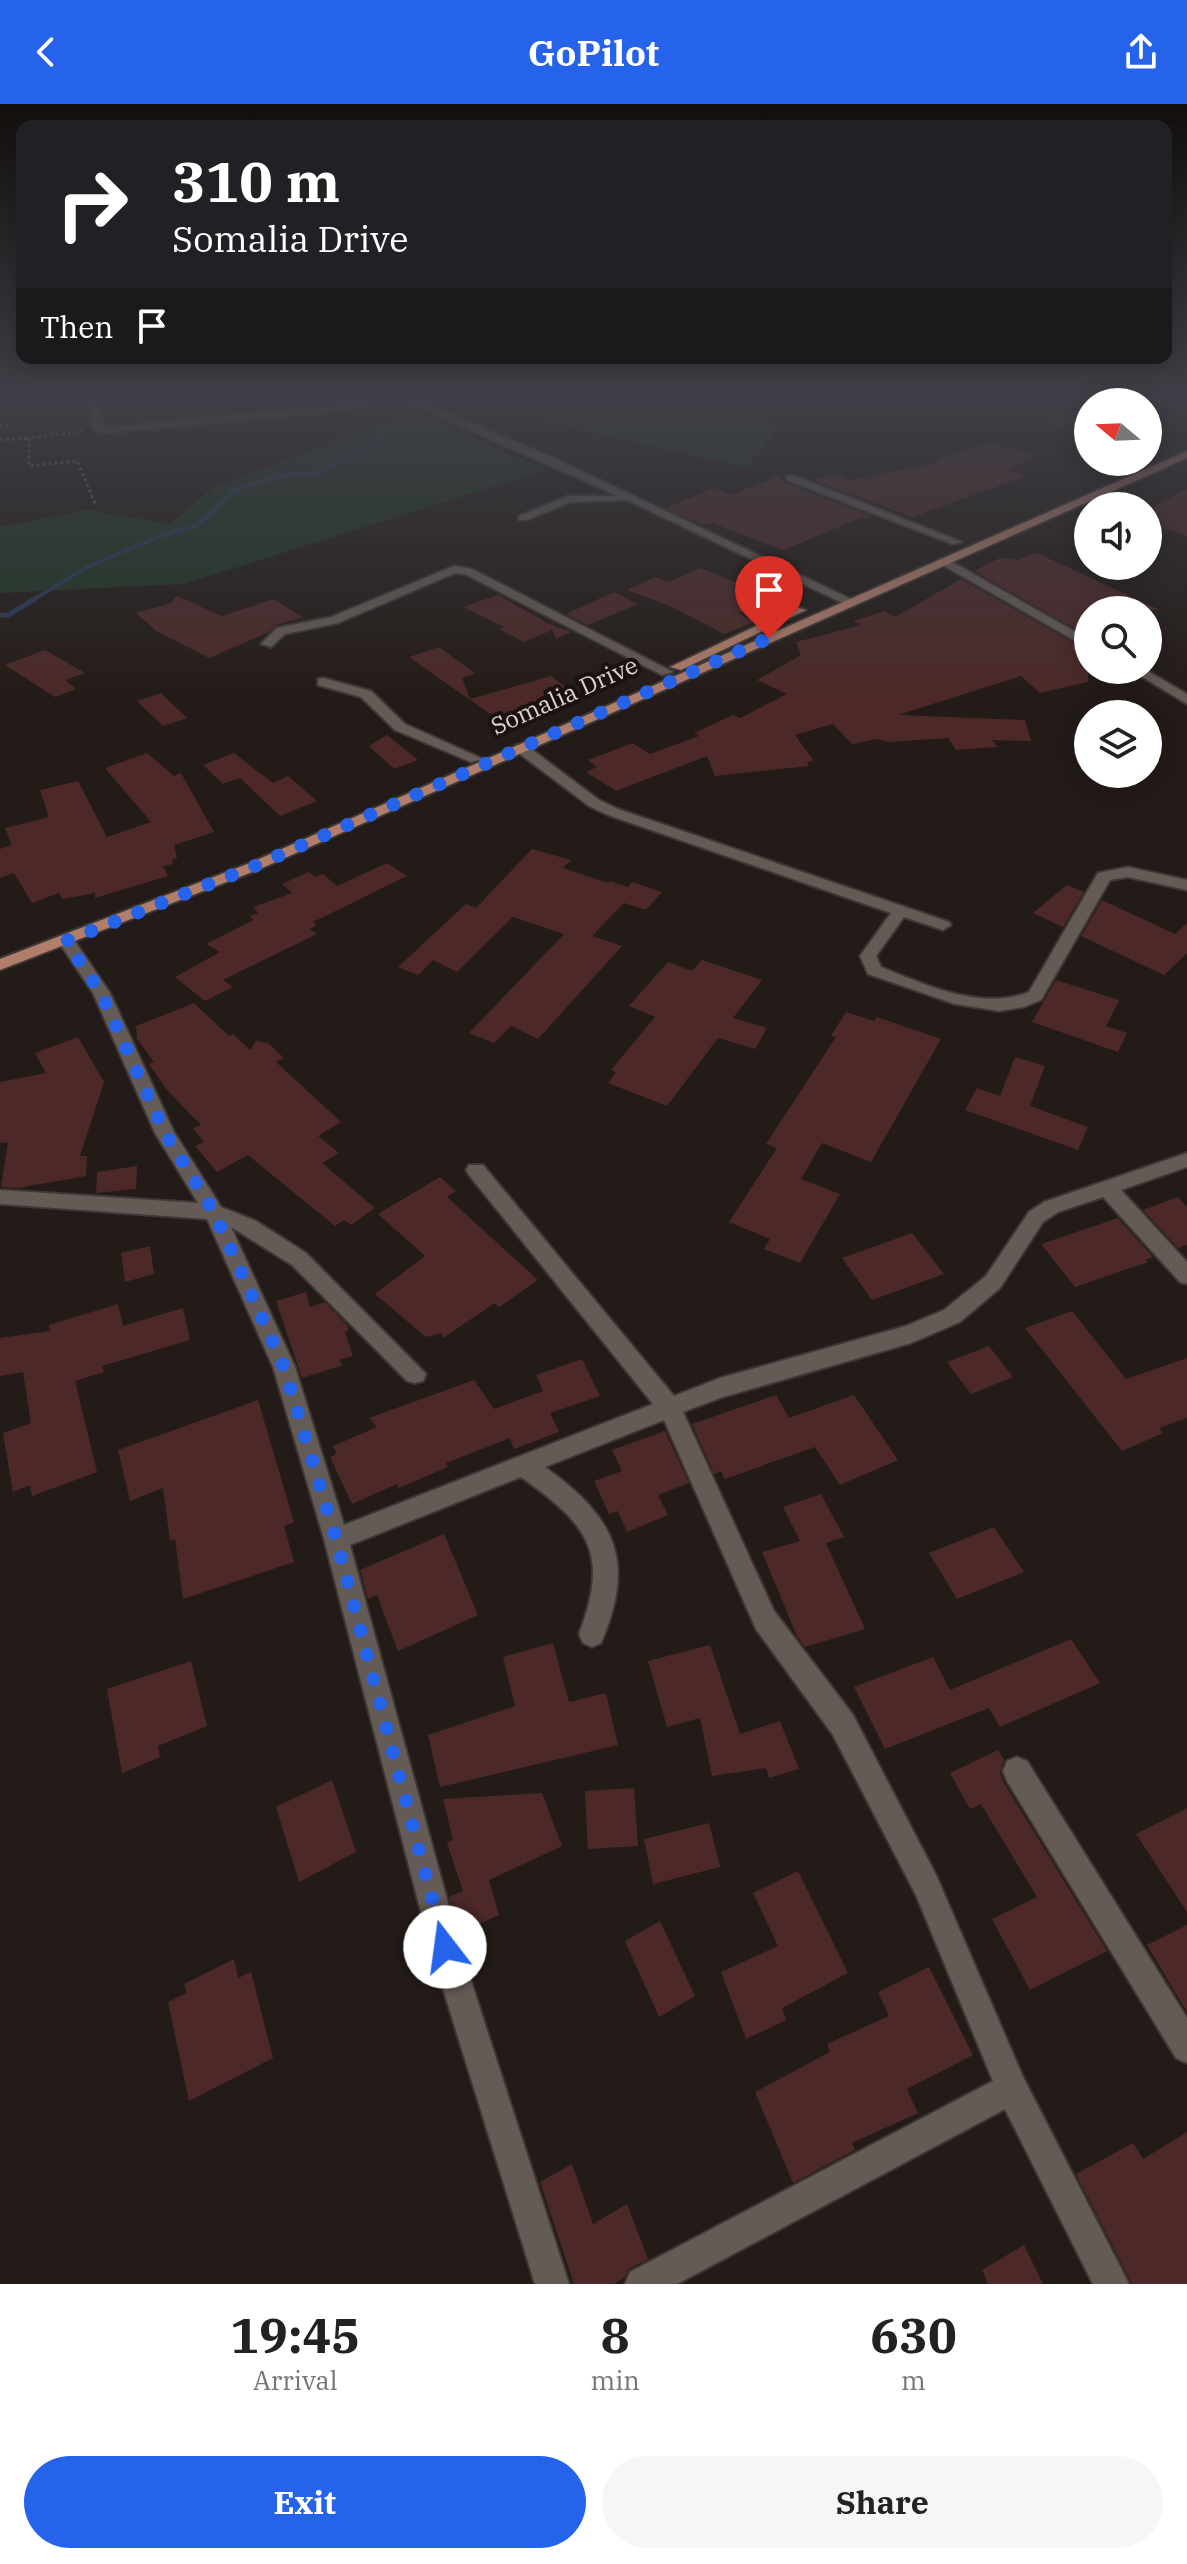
<!DOCTYPE html>
<html lang="en">
<head>
<meta charset="utf-8">
<style>
  :root { --surface:#fff; --page:#f6f6f6; --text:#222; --muted:#767676; --accent:#2563eb }
  body { margin:0; font-family:"IBM Plex Serif",serif; background:var(--page); color:var(--text); height:100vh; display:flex; flex-direction:column; font-size:30px; white-space:nowrap }
  * { box-sizing:border-box; margin:0 }
  p { font-size:26px; color:var(--muted) }
  .icon { flex:none; width:44px; height:44px; fill:none; stroke:currentColor; stroke-width:2; stroke-linecap:round; stroke-linejoin:round }
  .map { position:relative; height:2180px; overflow:hidden }
  .drawer { display:flex; flex-direction:column; background:var(--surface); flex:1 }
  .drawer>* { flex:none }
  .banner { position:absolute; left:16px; top:16px; width:1156px; height:244px; border-radius:16px; box-shadow:0 4px 20px #0003; background:#202124; color:#fff; overflow:hidden }
  .needle { width:52px; rotate:289deg }
  .tools { position:absolute; left:1074px; top:284px; display:grid; gap:16px }
  .tools a { display:grid; place-items:center; width:88px; height:88px; border-radius:50%; background:var(--surface); box-shadow:0 4px 20px #0003; font-size:40px }
  .pin { position:absolute; display:grid; place-items:center; width:68px; height:68px; color:#fff; margin:-82px -34px; border-radius:50% 50% 50% 0; rotate:-45deg; box-shadow:0 0 8px #0007 }
  .pin .icon { rotate:45deg }
  .me { position:absolute; width:88px; margin:-44px; rotate:345deg; stroke-linejoin:round; filter:drop-shadow(0 0 6px #0008) }
  .turn { display:flex; align-items:center; gap:28px; height:168px; padding:0 24px; font-size:36px }
  .turn .icon { width:104px; height:104px; stroke-width:2.5 }
  .turn b { display:block; font-size:56px; line-height:68px }
  .then { display:flex; align-items:center; height:76px; padding:0 24px; background:#0003; gap:16px; font-size:30px }
  .eta { display:flex; justify-content:space-evenly; align-items:center; height:136px; text-align:center }
  .eta b { font-size:48px; font-weight:700; line-height:56px }
  .button { display:flex; gap:16px; margin-top:auto; padding:16px 24px }
  .button a { flex:1; height:92px; border-radius:48px; background:var(--accent); color:#fff; font-size:32px; font-weight:700; line-height:92px; text-align:center }
  .button a+a { background:var(--page); color:var(--text) }
  header { display:flex; justify-content:space-between; align-items:center; height:104px; padding:0 24px; background:var(--accent); color:#fff; font-size:36px; font-weight:700 }
  .map>svg:first-child { display:block }
</style>
</head>
<body>
<header><svg class="icon" aria-label="back" viewBox="0 0 24 24"><path d="M15 5l-7 7 7 7"/></svg>GoPilot<svg class="icon" aria-label="share" viewBox="0 0 24 24"><path d="M12 15V3M7 8l5-5 5 5M5 13v7h14v-7"/></svg></header>
<div class="map">
<svg width="1187" height="2180" viewBox="0 0 1187 2180">
  <rect width="100%" height="100%" fill="#231b17"/>
  <path fill="#1f3522" d="M 457,290 L 697,290 L 780,320 L 747,364 L 460,299 Z
    M 413,307 L 545,366 L 184,480 L 0,489 L 0,423 L 88,406 L 170,420 L 214,383 Z"/>
  <g fill="none" stroke-linecap="round" stroke-linejoin="round">
    <path stroke="#293a55" stroke-width="4" d="M 33,496 L 87,463 L 161,432 L 198,421 L 237,385 L 284,371 L 319,369 L 378,335"/>
    <path stroke="#293a55" stroke-width="5" d="M 0,511 L 8,511 L 36,494"/>
  </g>
  <path fill="#4c2928" d="M 1088,305 L 1088,340 L 1042,311 Z
    M 991,338 L 1036,353 L 1005,366 L 1027,372 L 912,413 L 813,376 L 838,370 L 851,376 L 940,358 L 934,356 Z
    M 779,372 L 786,379 L 873,413 L 858,415 L 783,446 L 712,419 L 702,421 L 666,404 L 714,384 L 731,391 Z
    M 1187,385 L 1187,432 L 1148,419 L 1148,406 Z
    M 1032,450 L 1039,450 L 1160,506 L 1088,506 L 1088,532 L 974,467 L 1000,454 L 1018,456 Z
    M 700,464 L 776,494 L 764,499 L 769,502 L 738,509 L 755,518 L 724,530 L 670,502 L 627,486 L 655,473 L 669,478 Z
    M 961,475 L 1088,547 L 1088,578 L 1040,589 L 1021,572 L 898,611 L 1025,616 L 1031,637 L 992,636 L 997,643 L 956,646 L 948,634 L 888,638 L 877,635 L 852,640 L 833,620 L 795,631 L 814,657 L 807,658 L 809,662 L 715,672 L 707,652 L 616,687 L 586,668 L 597,663 L 588,656 L 632,639 L 650,650 L 699,632 L 694,629 L 733,611 L 740,614 L 787,590 L 757,576 L 801,551 L 796,538 L 861,521 L 853,517 L 885,507 L 895,513 Z
    M 614,488 L 638,500 L 588,521 L 566,510 Z
    M 498,491 L 549,520 L 571,528 L 556,535 L 552,526 L 524,538 L 499,525 L 504,523 L 463,503 Z
    M 177,492 L 222,512 L 273,495 L 303,513 L 276,521 L 269,528 L 209,554 L 156,527 L 136,509 L 170,499 Z
    M 439,543 L 475,569 L 462,574 L 470,595 L 551,572 L 578,592 L 506,621 L 409,553 Z
    M 45,546 L 85,569 L 65,576 L 76,585 L 55,593 L 5,561 Z
    M 161,589 L 187,614 L 163,622 L 137,597 Z
    M 387,631 L 418,656 L 394,665 L 369,642 Z
    M 147,649 L 174,672 L 181,669 L 214,728 L 174,741 L 177,754 L 172,755 L 173,760 L 163,762 L 168,772 L 95,794 L 95,789 L 63,795 L 59,789 L 32,799 L 14,769 L 0,774 L 0,745 L 12,741 L 5,724 L 49,713 L 40,686 L 78,677 L 107,733 L 151,718 L 105,664 Z
    M 234,649 L 273,679 L 288,672 L 317,697 L 280,712 L 240,674 L 223,680 L 203,661 Z
    M 532,745 L 571,756 L 563,764 L 608,779 L 610,777 L 628,783 L 632,778 L 662,788 L 646,806 L 624,799 L 592,832 L 622,842 L 538,935 L 511,922 L 494,939 L 469,929 L 564,830 L 513,813 L 457,868 L 433,856 L 418,871 L 398,863 L 466,800 L 476,804 Z
    M 387,759 L 407,772 L 313,818 L 317,821 L 310,825 L 317,830 L 223,876 L 233,883 L 205,897 L 175,873 L 220,848 L 206,840 L 253,816 L 250,812 L 258,809 L 253,803 L 292,789 L 282,780 L 308,768 L 316,773 L 323,770 L 337,782 Z
    M 1067,781 L 1084,788 L 1063,823 L 1033,809 Z
    M 1102,796 L 1175,830 L 1187,819 L 1187,849 L 1164,871 L 1081,832 Z
    M 702,856 L 762,876 L 733,914 L 767,924 L 755,945 L 718,934 L 667,1002 L 608,979 L 616,968 L 611,966 L 655,913 L 629,902 L 668,858 L 692,867 Z
    M 1056,876 L 1119,896 L 1106,922 L 1127,929 L 1118,948 L 1032,918 Z
    M 194,899 L 229,932 L 233,930 L 250,946 L 256,937 L 268,939 L 284,954 L 276,958 L 341,1018 L 318,1032 L 339,1049 L 322,1059 L 375,1104 L 351,1121 L 344,1116 L 335,1122 L 248,1051 L 217,1068 L 195,1042 L 204,1038 L 193,1024 L 201,1021 L 167,986 L 149,960 L 154,958 L 137,935 L 136,922 Z
    M 846,908 L 874,917 L 877,913 L 941,935 L 871,1058 L 822,1039 L 801,1075 L 840,1090 L 800,1159 L 764,1145 L 770,1135 L 729,1118 L 777,1044 L 766,1040 L 836,933 L 831,932 Z
    M 78,933 L 104,978 L 80,1052 L 87,1052 L 86,1072 L 18,1084 L 1,1083 L 8,1038 L 0,1039 L 0,978 L 46,969 L 35,949 Z
    M 1015,953 L 1045,962 L 1030,1002 L 1088,1023 L 1078,1046 L 965,1006 L 977,984 L 1000,992 Z
    M 137,1062 L 136,1085 L 96,1089 L 97,1068 Z
    M 440,1073 L 456,1087 L 447,1093 L 538,1176 L 499,1203 L 495,1199 L 443,1234 L 441,1229 L 426,1233 L 375,1190 L 425,1152 L 378,1110 Z
    M 1178,1093 L 1187,1103 L 1187,1141 L 1178,1144 L 1143,1106 Z
    M 1118,1114 L 1153,1153 L 1145,1156 L 1148,1158 L 1075,1183 L 1041,1140 Z
    M 912,1129 L 944,1170 L 872,1196 L 842,1154 Z
    M 150,1142 L 154,1170 L 125,1178 L 121,1149 Z
    M 306,1188 L 310,1203 L 325,1198 L 347,1221 L 349,1226 L 345,1228 L 353,1252 L 339,1256 L 343,1261 L 302,1274 L 276,1197 Z
    M 118,1200 L 123,1222 L 183,1204 L 190,1236 L 102,1262 L 104,1268 L 75,1277 L 97,1368 L 32,1392 L 30,1381 L 13,1388 L 3,1329 L 31,1319 L 23,1268 L 0,1272 L 0,1234 L 50,1227 L 49,1221 Z
    M 1072,1207 L 1126,1275 L 1187,1254 L 1187,1314 L 1159,1324 L 1163,1329 L 1122,1347 L 1025,1224 Z
    M 989,1242 L 1013,1273 L 971,1290 L 947,1258 Z
    M 582,1255 L 600,1292 L 550,1309 L 559,1328 L 514,1345 L 510,1334 L 446,1359 L 448,1363 L 399,1384 L 397,1380 L 352,1400 L 330,1353 L 337,1350 L 333,1342 L 377,1323 L 369,1314 L 474,1276 L 494,1305 L 543,1287 L 536,1271 Z
    M 776,1291 L 789,1314 L 854,1291 L 898,1356 L 840,1381 L 815,1343 L 725,1375 L 721,1367 L 714,1370 L 692,1320 Z
    M 258,1296 L 294,1418 L 284,1422 L 294,1458 L 183,1495 L 175,1435 L 170,1437 L 163,1384 L 130,1397 L 118,1346 Z
    M 665,1327 L 689,1379 L 658,1391 L 668,1411 L 627,1428 L 618,1407 L 609,1410 L 594,1377 L 622,1367 L 612,1346 Z
    M 821,1390 L 844,1433 L 826,1439 L 865,1525 L 805,1543 L 797,1532 L 762,1448 L 800,1437 L 783,1403 Z
    M 994,1423 L 1024,1468 L 957,1495 L 929,1449 Z
    M 444,1430 L 478,1511 L 398,1547 L 377,1491 L 368,1495 L 360,1466 Z
    M 1071,1535 L 1100,1579 L 1000,1623 L 989,1604 L 885,1645 L 854,1583 L 933,1553 L 950,1586 Z
    M 553,1539 L 569,1598 L 606,1589 L 618,1641 L 440,1683 L 428,1631 L 515,1602 L 503,1553 Z
    M 710,1541 L 740,1630 L 780,1617 L 799,1665 L 769,1674 L 766,1664 L 712,1672 L 700,1614 L 667,1623 L 648,1557 Z
    M 191,1557 L 207,1622 L 158,1642 L 160,1653 L 122,1669 L 107,1585 Z
    M 998,1646 L 1004,1656 L 1000,1668 L 1004,1679 L 1107,1847 L 1030,1886 L 992,1815 L 1037,1793 L 981,1700 L 970,1705 L 950,1669 Z
    M 332,1676 L 356,1748 L 299,1778 L 276,1703 Z
    M 634,1684 L 638,1742 L 588,1745 L 585,1687 Z
    M 542,1689 L 562,1742 L 489,1776 L 499,1811 L 459,1829 L 449,1793 L 463,1787 L 447,1739 L 453,1736 L 443,1695 Z
    M 1187,1704 L 1187,1808 L 1136,1730 Z
    M 709,1719 L 720,1763 L 653,1780 L 644,1735 Z
    M 798,1767 L 848,1869 L 782,1904 L 786,1916 L 746,1935 L 721,1868 L 778,1842 L 753,1789 Z
    M 660,1817 L 695,1892 L 659,1913 L 625,1837 Z
    M 1187,1821 L 1187,1908 L 1147,1841 Z
    M 234,1855 L 238,1874 L 251,1868 L 273,1954 L 189,1997 L 168,1898 L 187,1889 L 184,1880 Z
    M 929,1863 L 973,1951 L 907,1985 L 918,2009 L 852,2039 L 855,2046 L 793,2079 L 755,1988 L 830,1948 L 827,1940 L 889,1912 L 878,1888 Z
    M 1187,2028 L 1187,2180 L 1132,2180 L 1076,2070 L 1133,2039 L 1143,2055 Z
    M 572,2060 L 593,2120 L 627,2100 L 648,2155 L 629,2165 L 624,2174 L 614,2180 L 574,2180 L 540,2078 Z
    M 1024,2141 L 1043,2180 L 988,2180 L 982,2166 Z"/>
  <g fill="none" stroke-linecap="round" stroke-linejoin="round">
    <g stroke="#3d3735" stroke-width="4">
      <path id="minor" d="M 87,290 L 97,290 L 105,323 L 331,302 L 403,290 L 556,355 L 855,497 L 845,500 L 627,396 L 570,398 L 527,416 L 519,416 L 519,412 L 568,392 L 618,392 L 399,295 L 331,308 L 105,329 L 93,325 Z
        M 787,372 L 795,372 L 962,438 L 952,440 L 787,376 Z
        M 939,455 L 947,455 L 1088,535 L 1088,544 L 939,459 Z
        M 454,462 L 472,465 L 673,568 L 662,571 L 465,470 L 455,469 L 338,519 L 285,530 L 271,543 L 261,540 L 277,524 L 331,513 Z
        M 1131,566 L 1146,566 L 1187,590 L 1187,600 Z
        M 323,574 L 371,587 L 405,620 L 483,655 L 471,658 L 395,626 L 361,593 L 318,581 L 318,575 Z
        M 516,641 L 526,641 L 599,696 L 618,705 L 949,818 L 951,821 L 943,826 L 904,813 L 876,852 L 881,863 C 926,881 981,907 1029,888 L 1098,769 L 1128,763 L 1187,776 L 1187,786 L 1128,773 L 1110,776 L 1041,896 L 1024,903 L 999,907 L 955,900 L 868,870 L 860,852 L 891,809 L 608,711 L 589,702 L 516,647 Z
        M 66,832 L 72,833 L 110,889 L 174,1028 L 221,1103 L 256,1117 L 306,1149 L 426,1270 L 423,1277 L 415,1279 L 407,1277 L 292,1161 L 231,1123 L 295,1263 L 344,1421 L 653,1300 L 469,1071 L 466,1066 L 469,1061 L 483,1061 L 674,1292 L 720,1274 L 906,1222 L 944,1206 L 986,1172 L 1029,1108 L 1044,1098 L 1187,1049 L 1187,1063 L 1121,1086 L 1187,1158 L 1187,1180 L 1180,1178 L 1103,1093 L 1058,1108 L 1043,1118 L 1000,1184 L 960,1218 L 911,1239 L 723,1293 L 683,1308 L 774,1507 L 853,1611 L 936,1771 L 1023,1973 L 1129,2180 L 1093,2180 L 1005,2005 L 677,2180 L 625,2180 L 630,2168 L 993,1977 L 916,1791 L 833,1631 L 756,1525 L 664,1316 L 545,1363 C 616,1414 636,1457 601,1539 L 592,1543 L 583,1539 L 579,1530 C 610,1449 589,1421 521,1373 L 350,1441 L 460,1843 L 569,2180 L 535,2180 L 430,1843 L 324,1435 L 273,1263 L 207,1115 L 0,1100 L 0,1086 L 198,1099 L 155,1029 L 93,889 L 58,837 Z
        M 1017,1653 L 1027,1657 L 1187,1914 L 1187,1959 L 1176,1954 L 1007,1677 L 1003,1667 L 1007,1657 Z"/>
    </g>
    <g stroke="#3d3735" stroke-width="4">
      <path id="major" d="M 1187,347 L 1187,354 L 260,765 L 0,866 L 0,855 L 250,759 Z
        M 796,503 L 806,506 L 681,566 L 670,563 Z"/>
    </g>
    <path stroke="#6b6460" stroke-width="3" stroke-dasharray="3 3" stroke-linecap="butt" d="M 155,298 L 178,302
      M 0,322 L 10,321
      M 83,327 L 29,334 L 29,362 L 77,357 L 96,401
      M 0,336 L 29,334"/>
    <use href="#minor" fill="#645b56" fill-rule="evenodd"/>
    <use href="#major" fill="#b17e6a" fill-rule="evenodd"/>
  </g>
  <linearGradient id="sky" x2="0" y2="1"><stop stop-color="#130f0d"/><stop offset="0.49" stop-color="#3f3f47"/><stop offset="1" stop-color="#3f3f47" stop-opacity="0"/></linearGradient>
  <rect width="1187" height="595" fill="url(#sky)"/>
  <g fill="none" stroke-linecap="round" stroke-linejoin="round">
    <path stroke="#2563eb" stroke-width="14" stroke-dasharray="0 25.2" d="M 445,1843 L 336,1435 L 284,1263 L 214,1108 L 165,1029 L 101,889 L 66,837 L 255,762 L 769,534"/>
  </g>
  <g text-anchor="middle" dominant-baseline="central" stroke-width="8" stroke-linejoin="round" paint-order="stroke">
    <g font-size="24" fill="#dad4d1" stroke="#19120e">
      <text transform="translate(564 591) rotate(-24)">Somalia Drive</text>
    </g>
  </g>
</svg>
<div class="tools">
<a><svg class="needle" viewBox="-14 -14 28 28"><path d="M0-13l5 13h-10z" fill="#e53935"/><path d="M0 13l5-13h-10z" fill="#767676"/></svg></a>
<a><svg class="icon" aria-label="sound" viewBox="0 0 24 24"><path d="M4 9h4l5-4v14l-5-4H4zM17 9q2 3 0 6"/></svg></a>
<a><svg class="icon" aria-label="search" viewBox="0 0 24 24"><circle cx="10" cy="10" r="6"/><path d="M15 15l6 6"/></svg></a>
<a><svg class="icon" aria-label="layers" viewBox="0 0 24 24"><path d="M12 4l9 5-9 5-9-5zM3 14l9 5 9-5"/></svg></a>
</div>
<div class="pin" style="left:769px;top:534px;background:#d93025"><svg class="icon" aria-label="arrive" viewBox="0 0 24 24"><path d="M6 21V4h12l-3 4 3 4H6"/></svg></div>
<svg class="me" style="left:445px;top:1843px" viewBox="-20 -20 40 40"><circle r="19" fill="#fff"/><path d="M0-13L10 11 0 6-10 11z" fill="#2563eb"/></svg>
<div class="banner">
<div class="turn"><svg class="icon" aria-label="right" viewBox="0 0 24 24"><path d="M7 20v-9h11M14 6l5 5-5 5"/></svg><div><b>310 m</b>Somalia Drive</div></div>
<div class="then">Then<svg class="icon" aria-label="arrive" viewBox="0 0 24 24"><path d="M6 21V4h12l-3 4 3 4H6"/></svg></div>
</div>
</div>
<section class="drawer">
<div class="eta">
<div><b>19:45</b><p>Arrival</p></div>
<div><b>8</b><p>min</p></div>
<div><b>630</b><p>m</p></div>
</div>
<div class="button"><a>Exit</a><a>Share</a></div>
</section>
</body>
</html>
